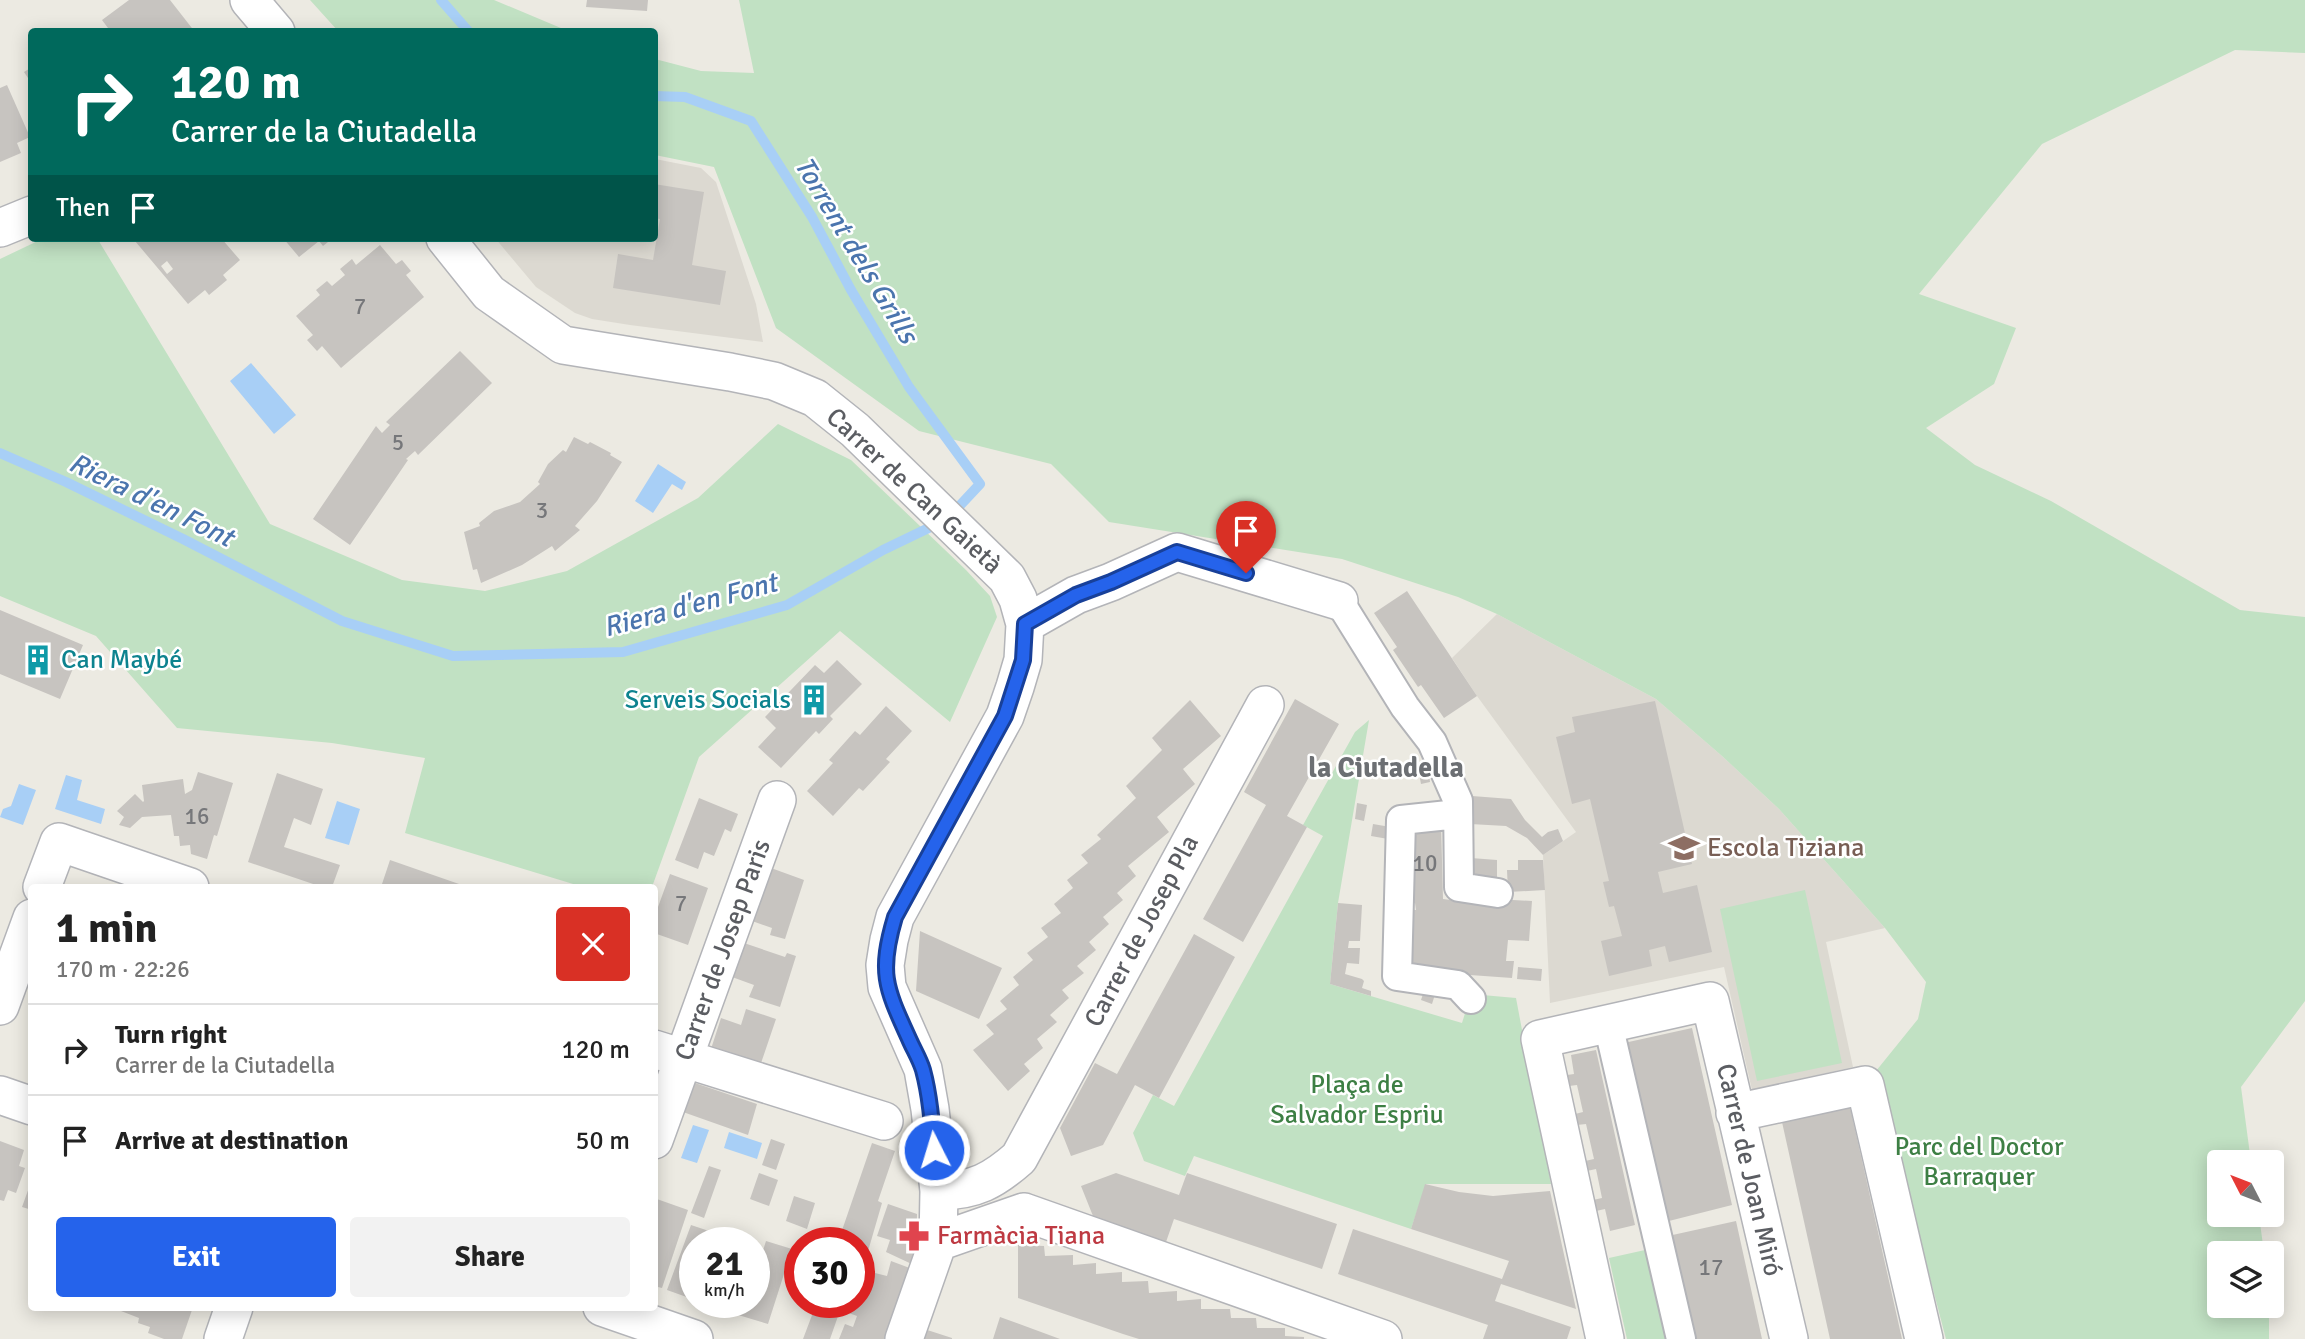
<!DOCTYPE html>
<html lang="en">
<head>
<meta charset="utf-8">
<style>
  :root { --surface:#fff; --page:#f2f2f2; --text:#222; --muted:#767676; --line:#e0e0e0; --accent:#2563eb }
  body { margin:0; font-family:Signika,sans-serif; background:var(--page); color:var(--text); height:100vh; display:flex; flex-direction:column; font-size:26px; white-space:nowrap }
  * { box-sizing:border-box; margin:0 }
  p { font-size:23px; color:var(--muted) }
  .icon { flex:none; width:38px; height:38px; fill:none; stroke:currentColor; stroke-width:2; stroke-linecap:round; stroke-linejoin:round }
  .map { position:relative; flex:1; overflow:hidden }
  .sheet { position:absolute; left:28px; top:884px; width:630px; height:427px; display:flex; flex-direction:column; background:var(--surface); border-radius:7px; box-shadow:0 4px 18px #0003 }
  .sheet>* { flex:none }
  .guide { position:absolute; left:28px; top:28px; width:630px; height:214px; border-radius:7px; box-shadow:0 4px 18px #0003; background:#00695c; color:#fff; overflow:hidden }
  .needle { width:46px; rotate:312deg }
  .fabs { position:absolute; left:2207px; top:1150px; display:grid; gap:14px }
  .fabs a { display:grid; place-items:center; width:77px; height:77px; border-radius:7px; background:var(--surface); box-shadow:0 4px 18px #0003; font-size:35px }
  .speed { position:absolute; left:679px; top:1227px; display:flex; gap:14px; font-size:35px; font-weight:700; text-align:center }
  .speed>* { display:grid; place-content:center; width:91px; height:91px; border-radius:50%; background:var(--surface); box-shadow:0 4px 18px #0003; line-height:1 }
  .speed small { font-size:18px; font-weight:400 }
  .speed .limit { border:10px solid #d22; background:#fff; color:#111 }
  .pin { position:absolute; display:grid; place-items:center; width:60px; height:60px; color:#fff; margin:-72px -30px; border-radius:50% 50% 50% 0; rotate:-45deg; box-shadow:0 0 7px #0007 }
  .pin .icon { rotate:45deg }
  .me { position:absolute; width:77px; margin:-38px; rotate:355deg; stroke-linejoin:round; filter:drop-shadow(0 0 5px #0008) }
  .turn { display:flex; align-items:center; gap:24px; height:147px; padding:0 28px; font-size:32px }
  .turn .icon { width:91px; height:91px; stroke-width:2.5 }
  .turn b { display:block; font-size:49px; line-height:60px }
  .then { display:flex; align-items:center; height:66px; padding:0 28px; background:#0003; gap:14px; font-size:26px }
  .round { display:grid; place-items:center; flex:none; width:74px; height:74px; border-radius:7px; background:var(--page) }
  .head { display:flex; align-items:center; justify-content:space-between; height:119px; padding:0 28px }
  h1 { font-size:42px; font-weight:700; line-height:52px }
  .button { display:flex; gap:14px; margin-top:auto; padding:14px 28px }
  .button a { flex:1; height:80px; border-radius:7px; background:var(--accent); color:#fff; font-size:28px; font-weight:700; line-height:80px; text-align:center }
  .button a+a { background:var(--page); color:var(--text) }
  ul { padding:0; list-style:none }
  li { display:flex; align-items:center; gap:21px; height:91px; padding:0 28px; border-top:2px solid var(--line) }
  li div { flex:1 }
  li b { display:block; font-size:26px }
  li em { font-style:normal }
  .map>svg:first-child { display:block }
</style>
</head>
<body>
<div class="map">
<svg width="2305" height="1339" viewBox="0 0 2305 1339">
  <rect width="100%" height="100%" fill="#eceae2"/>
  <path fill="#dcd9d1" d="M 655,159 L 701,168 L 716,182 L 756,304 L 763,342 L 630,325 L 592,319 L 575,313 L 536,287 L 495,238 L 654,238 Z
    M 1497,614 L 1656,699 L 1722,756 L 1779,809 L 1885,928 L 1826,942 L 1853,1067 L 1752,1090 L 1724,967 L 1550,1003 L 1543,855 L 1576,832 L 1477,696 L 1452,658 Z"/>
  <path fill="#c1e1c3" d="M 310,0 L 494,0 L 568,31 L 338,31 Z
    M 739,0 L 2305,0 L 2305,53 L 2235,50 L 2042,144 L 1919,294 L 2016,328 L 1994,384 L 1926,428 L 1975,465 L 2051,501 L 2240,610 L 2305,617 L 2305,1001 L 2241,1087 L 2251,1162 L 2219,1162 L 2219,1214 L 2259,1215 L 2264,1253 L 2219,1253 L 2219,1306 L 2269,1306 L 2269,1339 L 1946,1339 L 1876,1071 L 1918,1019 L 1926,982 L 1885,928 L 1779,809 L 1722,756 L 1656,699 L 1497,614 L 1458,597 L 1342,559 L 1109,522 L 1051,464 L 919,431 L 776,328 L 714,167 L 655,155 L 655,59 L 701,71 L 754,73 Z
    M 44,238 L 97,238 L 270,524 L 402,580 L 485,591 L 567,571 L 698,498 L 778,424 L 851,460 L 966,570 L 990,596 L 997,617 L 950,722 L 840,631 L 699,757 L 652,887 L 583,887 L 405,833 L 425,758 L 332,743 L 177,728 L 96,636 L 0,596 L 0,259 Z
    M 1369,720 L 1338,903 L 1330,984 L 1462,1023 L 1471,994 L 1516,998 L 1551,1184 L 1426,1184 L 1411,1229 L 1194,1156 L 1185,1176 L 1144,1161 L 1133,1133 L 1153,1095 L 1174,1106 L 1323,836 L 1303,825 L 1355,732 Z
    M 1805,890 L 1842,1063 L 1757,1081 L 1720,909 Z
    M 1645,1250 L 1651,1278 L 1659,1277 L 1673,1339 L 1627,1339 L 1609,1258 Z"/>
  <path fill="#a8cff6" d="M 251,363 L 296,415 L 274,434 L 230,381 Z
    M 658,464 L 686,482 L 682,490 L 672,484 L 653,513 L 635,501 Z
    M 66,775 L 82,780 L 77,800 L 105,809 L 101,824 L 55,809 Z
    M 19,784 L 36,790 L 23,825 L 0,817 L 3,809 L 11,806 Z
    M 337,801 L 360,809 L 349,845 L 325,838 Z
    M 693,1125 L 709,1130 L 697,1163 L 681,1158 Z
    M 729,1132 L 762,1143 L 757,1159 L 724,1148 Z"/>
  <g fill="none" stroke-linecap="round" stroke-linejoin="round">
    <path stroke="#a8cff6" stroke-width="10" d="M 441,0 L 469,32
      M 654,96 L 685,97 L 751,121 L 812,217 L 851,290 L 909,387 L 980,484 L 951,515
      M 0,453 L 66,482 L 183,539 L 342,621 L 453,656 L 623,652 L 787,605 L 883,550 L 939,523"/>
  </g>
  <path fill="#c7c4c0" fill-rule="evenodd" d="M 129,0 L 170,0 L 195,32 L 111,32 L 102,20 Z
    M 587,0 L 648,0 L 647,11 L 586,7 Z
    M 32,67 L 32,84 L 24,72 Z
    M 7,85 L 30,137 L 17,143 L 21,153 L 0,162 L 0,88 Z
    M 654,184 L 704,192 L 692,265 L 726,271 L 720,305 L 613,288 L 618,254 L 653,260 L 660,219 L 654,218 Z
    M 138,238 L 221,238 L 240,260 L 223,275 L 227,280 L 209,295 L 205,290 L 188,304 L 135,241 ZM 167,261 L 173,269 L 167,274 L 161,266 Z
    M 283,238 L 333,238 L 323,246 L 319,241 L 299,257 Z
    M 380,245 L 396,264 L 402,260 L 411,271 L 406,275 L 424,297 L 341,368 L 322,346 L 317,351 L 307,340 L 313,335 L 296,316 L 320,295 L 316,290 L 327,281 L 332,286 L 345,275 L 340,269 L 352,259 L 356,265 Z
    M 460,351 L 492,383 L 418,455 L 415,451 L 406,459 L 408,460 L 350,545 L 313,519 L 376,426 L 382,433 L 390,425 L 386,422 Z
    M 574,437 L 588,444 L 590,442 L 611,453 L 610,455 L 622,462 L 597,501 L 575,526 L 580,530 L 555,551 L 552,546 L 522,565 L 481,583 L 477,569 L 473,570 L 464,532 L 480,526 L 479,523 L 494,511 L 520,502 L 540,484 L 538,482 L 548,464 L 563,450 L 566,452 Z
    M 1407,591 L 1477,696 L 1444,718 L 1421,685 L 1418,687 L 1393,650 L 1397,647 L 1374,613 Z
    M 0,610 L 83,645 L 60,699 L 0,674 Z
    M 837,660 L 862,684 L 830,716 L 833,719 L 819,734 L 816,731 L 781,768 L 758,747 L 776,728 L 765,717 L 815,665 L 824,673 Z
    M 1295,699 L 1339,724 L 1287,816 L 1307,827 L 1243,942 L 1203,919 L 1266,805 L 1244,792 Z
    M 1190,700 L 1221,736 L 1183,769 L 1195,784 L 1157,817 L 1169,832 L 1128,866 L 1136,876 L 1117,893 L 1123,900 L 1103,917 L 1109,924 L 1089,942 L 1096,950 L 1077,966 L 1084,973 L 1062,990 L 1069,998 L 1050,1015 L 1057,1022 L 1037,1039 L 1043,1048 L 1024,1064 L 1030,1071 L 1008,1091 L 973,1050 L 994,1034 L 986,1025 L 1007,1009 L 1000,1001 L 1019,985 L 1013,977 L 1033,960 L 1027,953 L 1048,937 L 1041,928 L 1061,913 L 1054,904 L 1073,888 L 1067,880 L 1088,863 L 1081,855 L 1101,839 L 1097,835 L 1136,798 L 1126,786 L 1162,750 L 1152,738 Z
    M 1655,701 L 1692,864 L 1658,872 L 1663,893 L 1697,885 L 1712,952 L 1669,962 L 1665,946 L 1649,950 L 1652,966 L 1609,976 L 1601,941 L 1622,936 L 1614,906 L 1609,907 L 1603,882 L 1609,881 L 1590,799 L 1572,804 L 1556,737 L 1575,732 L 1572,717 Z
    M 886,706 L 912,731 L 886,759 L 890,762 L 863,791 L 859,788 L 833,816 L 807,791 L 833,763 L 829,760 L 855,731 L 860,735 Z
    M 1428,766 L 1430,782 L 1421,784 L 1418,768 Z
    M 198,772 L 233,783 L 217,836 L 214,835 L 207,859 L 191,854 L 190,845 L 180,846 L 179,836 L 174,836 L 171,815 L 142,817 L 130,828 L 119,825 L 124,817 L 117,811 L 135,794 L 143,802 L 144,801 L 142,785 L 183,779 L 185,794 L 192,790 Z
    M 277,773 L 323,789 L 311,825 L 294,818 L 284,847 L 340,865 L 332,887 L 322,887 L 248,862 Z
    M 1472,796 L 1511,799 L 1525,820 L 1542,837 L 1548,832 L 1558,829 L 1563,841 L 1543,855 L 1527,838 L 1506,826 L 1470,824 Z
    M 699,798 L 738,814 L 731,832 L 725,829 L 714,856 L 704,852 L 698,869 L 675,860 Z
    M 1357,803 L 1367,805 L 1364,821 L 1355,819 Z
    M 1441,823 L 1443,899 L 1459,901 L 1460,897 L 1532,901 L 1529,941 L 1508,940 L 1506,961 L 1514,961 L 1512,978 L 1400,970 L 1402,909 L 1416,910 L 1415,903 L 1409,904 L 1407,827 Z
    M 1373,824 L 1396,828 L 1394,840 L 1371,836 Z
    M 1471,858 L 1497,860 L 1497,884 L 1472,881 Z
    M 390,860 L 459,884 L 457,887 L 381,887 Z
    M 1518,860 L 1543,860 L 1545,890 L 1508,892 L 1507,870 L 1518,870 Z
    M 771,868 L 804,880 L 785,939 L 770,935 L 772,928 L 752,921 Z
    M 670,874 L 708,888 L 688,945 L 654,933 L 654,918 Z
    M 1338,903 L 1362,905 L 1360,941 L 1349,941 L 1348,948 L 1360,948 L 1359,964 L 1347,963 L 1345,974 L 1362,979 L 1364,981 L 1362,988 L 1371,991 L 1371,996 L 1330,984 Z
    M 920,931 L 1002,968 L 979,1019 L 916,991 Z
    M 1194,934 L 1235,957 L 1159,1098 L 1135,1085 L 1103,1145 L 1071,1156 L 1060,1128 L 1095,1063 L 1117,1074 Z
    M 744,943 L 785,957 L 787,953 L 796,956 L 780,1007 L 749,997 L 754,985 L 732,977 Z
    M 1518,967 L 1542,969 L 1541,981 L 1517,979 Z
    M 1426,985 L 1437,988 L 1432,1004 L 1421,1000 Z
    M 746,1009 L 776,1019 L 759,1069 L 710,1052 L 721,1018 L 741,1025 Z
    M 1692,1028 L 1732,1205 L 1665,1222 L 1624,1043 Z
    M 1596,1050 L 1635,1225 L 1610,1231 L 1605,1209 L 1596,1211 L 1593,1200 L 1602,1198 L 1596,1169 L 1587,1171 L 1585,1161 L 1594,1159 L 1586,1124 L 1577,1125 L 1575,1114 L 1583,1112 L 1577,1085 L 1569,1086 L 1567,1075 L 1574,1074 L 1571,1055 Z
    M 692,1082 L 757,1104 L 748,1135 L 683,1112 Z
    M 1850,1107 L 1902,1339 L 1830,1339 L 1782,1122 Z
    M 771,1139 L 785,1144 L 776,1170 L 762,1165 Z
    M 0,1141 L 24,1150 L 19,1166 L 25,1168 L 16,1193 L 8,1190 L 4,1201 L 0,1200 Z
    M 872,1143 L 895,1151 L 878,1201 L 882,1203 L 864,1265 L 861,1264 L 863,1258 L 859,1257 L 859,1242 L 838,1242 Z
    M 709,1166 L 721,1170 L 704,1218 L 691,1213 Z
    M 759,1173 L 778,1180 L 769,1206 L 750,1199 Z
    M 1116,1173 L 1179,1195 L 1187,1173 L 1337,1224 L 1322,1269 L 1174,1219 L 1166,1242 L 1093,1216 L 1081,1186 Z
    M 31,1182 L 32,1182 L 32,1210 L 22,1207 Z
    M 1425,1184 L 1459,1192 L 1493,1196 L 1550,1191 L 1576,1309 L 1501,1284 L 1495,1301 L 1571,1327 L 1567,1339 L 1483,1339 L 1488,1325 L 1338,1274 L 1353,1229 L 1502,1279 L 1509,1261 L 1411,1229 Z
    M 794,1196 L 815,1203 L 807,1229 L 786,1221 Z
    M 654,1198 L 688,1210 L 662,1288 L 654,1286 Z
    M 888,1204 L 917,1214 L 916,1266 L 886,1252 L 890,1240 L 877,1236 Z
    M 1736,1221 L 1762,1339 L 1692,1339 L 1668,1236 Z
    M 691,1225 L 727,1237 L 725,1242 L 695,1242 L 695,1300 L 667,1290 Z
    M 766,1241 L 792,1249 L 768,1324 L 725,1311 L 728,1302 L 754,1302 L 754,1262 L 759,1263 Z
    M 1018,1245 L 1044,1246 L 1045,1256 L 1073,1255 L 1073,1265 L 1096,1263 L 1096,1274 L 1122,1272 L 1122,1282 L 1148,1281 L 1149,1293 L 1177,1291 L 1177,1301 L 1201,1299 L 1201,1309 L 1230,1309 L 1231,1318 L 1256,1318 L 1257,1328 L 1285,1328 L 1285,1336 L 1304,1337 L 1304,1339 L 1139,1339 L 1123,1334 L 1018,1298 Z
    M 891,1261 L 915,1270 L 891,1339 L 839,1339 L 845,1324 L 853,1327 L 857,1316 L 846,1312 L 849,1302 L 859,1302 L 859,1269 L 887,1276 Z
    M 817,1302 L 843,1302 L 830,1339 L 803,1339 Z
    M 122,1307 L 193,1307 L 182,1339 L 164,1339 L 148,1333 L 150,1327 L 138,1323 L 139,1318 L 121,1311 Z
    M 1000,1317 L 1060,1339 L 993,1339 Z
    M 918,1327 L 952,1338 L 952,1339 L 913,1339 Z"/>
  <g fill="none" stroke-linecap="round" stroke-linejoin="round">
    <g stroke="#b3b4b8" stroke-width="32">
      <path id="pedestrian" d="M 1339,601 L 1405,707 L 1432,742 L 1458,801 L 1459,887 L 1498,893
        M 1458,814 L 1401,820 L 1397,976 L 1458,985 L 1471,999
        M 1608,1024 L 1681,1339"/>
    </g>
    <g stroke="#b3b4b8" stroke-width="40">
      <path id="minor" d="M 249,0 L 276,32
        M 0,228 L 32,215
        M 445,238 L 489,293 L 563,345 L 730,372 L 774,381 L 815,398 L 855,430 L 1007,578 L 1018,599 L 1025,624 L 1023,660 L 1015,687 L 1005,716 L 895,917 L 889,940 L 885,965 L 887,987 L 923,1069 L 930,1109 L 939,1191 L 938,1242 L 904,1339
        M 1025,624 L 1076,595 L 1111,582 L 1177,552 L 1339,601
        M 42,887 L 59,842 L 190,887
        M 0,1006 L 32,918
        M 654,1049 L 884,1121
        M 0,1095 L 32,1106
        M 1735,1113 L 1865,1085 L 1924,1339
        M 654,1140 L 777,800
        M 939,1191 C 975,1191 994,1180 1019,1158 L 1265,705
        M 1024,1212 L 1383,1339
        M 938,1242 L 1024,1212
        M 602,1307 L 694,1339
        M 223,1339 L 234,1307
        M 1605,1339 L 1540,1039 L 1710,1001 L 1789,1339"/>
    </g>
    <use href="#pedestrian" stroke="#fff" stroke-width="28"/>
    <use href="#minor" stroke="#fff" stroke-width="37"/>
  </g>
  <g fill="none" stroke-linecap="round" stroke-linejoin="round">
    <g stroke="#184099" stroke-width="18">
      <path id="route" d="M 934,1150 C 932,1124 930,1096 923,1070 C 920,1060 914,1050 910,1041 C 886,988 878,974 895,917 L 1005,716 L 1023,660 L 1025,624 L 1076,595 L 1111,582 L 1177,552 L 1246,573"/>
    </g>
    <use href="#route" stroke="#2563eb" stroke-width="12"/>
  </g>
  <defs>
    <g id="building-bare" transform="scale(2.415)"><path d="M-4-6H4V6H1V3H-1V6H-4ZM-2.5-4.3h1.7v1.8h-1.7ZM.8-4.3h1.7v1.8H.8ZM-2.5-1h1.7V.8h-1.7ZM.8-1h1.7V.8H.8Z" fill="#0f9aa8" stroke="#fff" stroke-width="2.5" paint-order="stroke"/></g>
    <g id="school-bare" transform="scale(2.415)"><path d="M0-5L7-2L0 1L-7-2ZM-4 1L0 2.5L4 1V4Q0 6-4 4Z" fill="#8d6e63" stroke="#fff" stroke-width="2.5" paint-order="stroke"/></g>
    <g id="pharmacy-bare" transform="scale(2.415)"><path d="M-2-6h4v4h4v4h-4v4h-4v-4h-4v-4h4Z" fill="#e0444e" stroke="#fff" stroke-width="2.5" paint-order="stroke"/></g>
  </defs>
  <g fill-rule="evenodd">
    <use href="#building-bare" x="38" y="660"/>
    <use href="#building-bare" x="814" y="700"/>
    <use href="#school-bare" x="1684" y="848"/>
    <use href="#pharmacy-bare" x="914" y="1236"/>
  </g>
  <g text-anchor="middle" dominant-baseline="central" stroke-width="5" stroke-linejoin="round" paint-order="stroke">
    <g font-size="23" fill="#76777a">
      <text x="360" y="306">7</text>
      <text x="398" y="442">5</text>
      <text x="542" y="510">3</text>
      <text x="197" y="816">16</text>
      <text x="1425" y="863">10</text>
      <text x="681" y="903">7</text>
      <text x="1711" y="1267">17</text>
    </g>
    <g font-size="26" fill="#5b5d62" stroke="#fff">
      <text transform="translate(914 491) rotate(43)">Carrer de Can Gaietà</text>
      <text transform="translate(1142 931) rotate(-62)">Carrer de Josep Pla</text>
      <text transform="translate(723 950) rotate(-70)">Carrer de Josep Paris</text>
      <text transform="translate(1749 1170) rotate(77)">Carrer de Joan Miró</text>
    </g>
    <g font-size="26" fill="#0d838f" stroke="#fff" text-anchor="start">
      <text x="61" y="660">Can Maybé</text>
      <text x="791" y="700" text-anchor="end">Serveis Socials</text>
    </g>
    <g font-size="26" fill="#785e54" stroke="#fff" text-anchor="start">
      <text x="1707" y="848">Escola Tiziana</text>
    </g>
    <g font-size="26" fill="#3d7f44" stroke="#fff">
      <text x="1357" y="1085">Plaça de<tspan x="1357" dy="30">Salvador Espriu</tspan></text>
      <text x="1979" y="1147">Parc del Doctor<tspan x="1979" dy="30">Barraquer</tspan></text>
    </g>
    <g font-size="26" fill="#be3a42" stroke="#fff" text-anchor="start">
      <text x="937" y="1236">Farmàcia Tiana</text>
    </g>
    <g font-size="28" font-style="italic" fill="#4b75ae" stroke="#fff">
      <text transform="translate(856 250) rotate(59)">Torrent dels Grills</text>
      <text transform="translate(151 500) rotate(26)">Riera d'en Font</text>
      <text transform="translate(690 605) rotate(-15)">Riera d'en Font</text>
    </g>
    <g font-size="28" font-weight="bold" fill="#6c6f73" stroke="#fff">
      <text x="1386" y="768">la Ciutadella</text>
    </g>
  </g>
</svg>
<div class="fabs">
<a><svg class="needle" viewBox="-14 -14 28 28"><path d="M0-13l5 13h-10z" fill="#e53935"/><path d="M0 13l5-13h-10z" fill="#767676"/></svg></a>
<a><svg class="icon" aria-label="layers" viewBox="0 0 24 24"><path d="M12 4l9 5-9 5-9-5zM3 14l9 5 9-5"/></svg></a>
</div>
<div class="speed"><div>21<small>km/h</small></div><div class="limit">30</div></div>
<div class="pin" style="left:1246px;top:573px;background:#d93025"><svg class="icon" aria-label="arrive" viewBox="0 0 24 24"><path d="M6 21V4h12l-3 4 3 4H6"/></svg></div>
<svg class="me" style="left:934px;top:1150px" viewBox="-20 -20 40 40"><circle r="17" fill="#2563eb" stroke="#fff" stroke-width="3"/><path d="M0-11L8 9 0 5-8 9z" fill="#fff"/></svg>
<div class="guide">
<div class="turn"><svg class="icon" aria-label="right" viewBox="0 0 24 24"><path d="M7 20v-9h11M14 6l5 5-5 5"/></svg><div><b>120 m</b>Carrer de la Ciutadella</div></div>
<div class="then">Then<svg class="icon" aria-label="arrive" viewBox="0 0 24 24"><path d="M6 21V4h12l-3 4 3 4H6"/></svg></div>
</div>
<section class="sheet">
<div class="head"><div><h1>1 min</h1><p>170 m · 22:26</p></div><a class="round" style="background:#d93025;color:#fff"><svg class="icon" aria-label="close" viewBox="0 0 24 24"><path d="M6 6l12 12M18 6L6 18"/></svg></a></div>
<ul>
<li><svg class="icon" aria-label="right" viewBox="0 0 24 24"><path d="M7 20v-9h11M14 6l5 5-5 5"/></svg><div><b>Turn right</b><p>Carrer de la Ciutadella</p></div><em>120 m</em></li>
<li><svg class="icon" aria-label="arrive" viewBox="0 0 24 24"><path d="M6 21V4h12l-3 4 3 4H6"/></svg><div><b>Arrive at destination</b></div><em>50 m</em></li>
</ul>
<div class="button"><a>Exit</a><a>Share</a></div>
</section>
</div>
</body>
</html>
